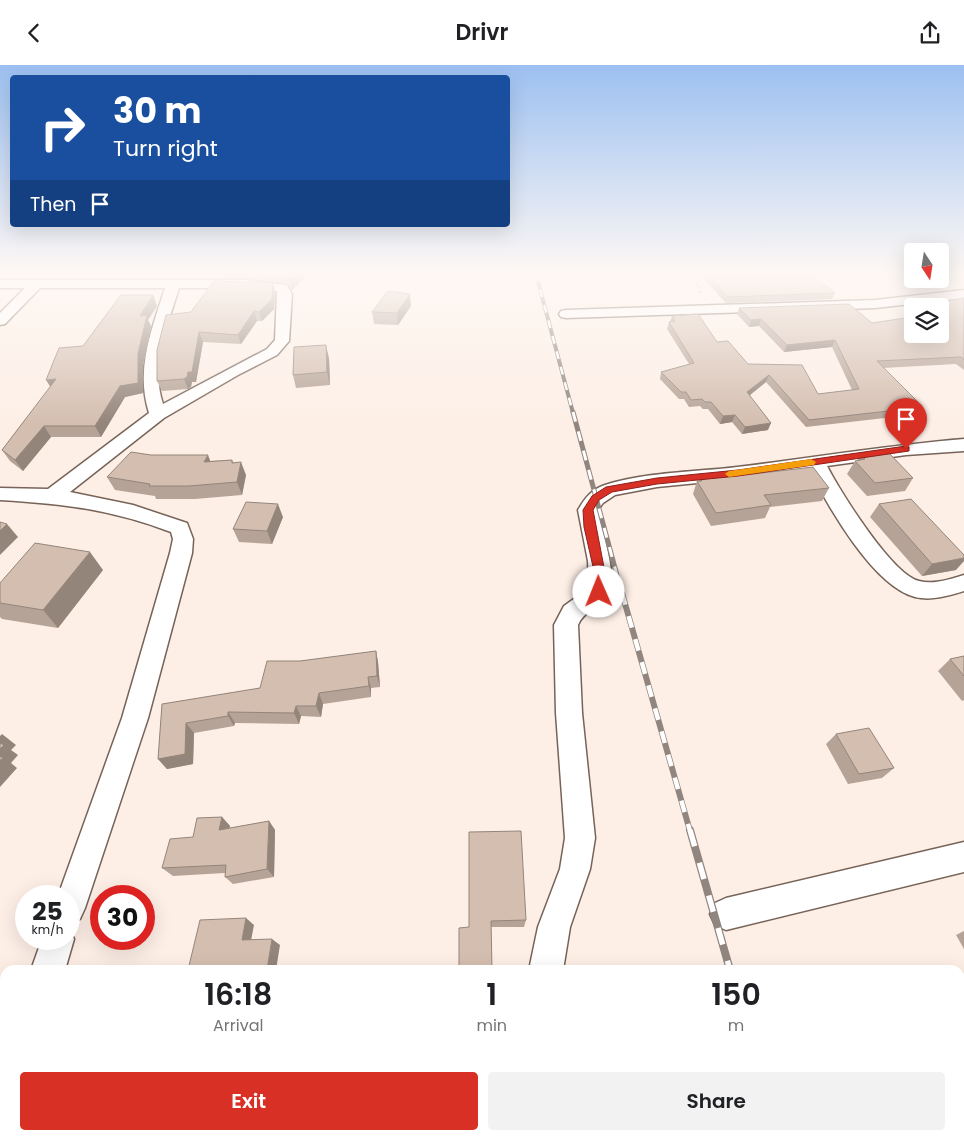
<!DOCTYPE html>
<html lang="en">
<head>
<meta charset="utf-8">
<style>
  :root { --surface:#fff; --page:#f2f2f2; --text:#202124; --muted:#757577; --accent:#d93025 }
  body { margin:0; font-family:Poppins,sans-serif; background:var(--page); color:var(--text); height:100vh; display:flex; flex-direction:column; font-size:19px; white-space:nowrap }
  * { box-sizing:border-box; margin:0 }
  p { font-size:16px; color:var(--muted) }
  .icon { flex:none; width:28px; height:28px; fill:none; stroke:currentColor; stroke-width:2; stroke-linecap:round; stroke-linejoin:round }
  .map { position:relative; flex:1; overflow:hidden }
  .side { position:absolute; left:0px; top:900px; width:965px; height:175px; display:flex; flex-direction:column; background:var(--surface); border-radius:15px 15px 0 0; box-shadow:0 5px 20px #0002 }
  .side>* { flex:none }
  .guide { position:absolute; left:10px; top:10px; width:500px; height:152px; border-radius:5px; box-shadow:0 5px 20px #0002; background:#1a4fa0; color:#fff; overflow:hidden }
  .needle { width:32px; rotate:168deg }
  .buttons { position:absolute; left:904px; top:178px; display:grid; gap:10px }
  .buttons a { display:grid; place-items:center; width:45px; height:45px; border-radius:5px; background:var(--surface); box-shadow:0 5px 20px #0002; font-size:25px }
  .speed { position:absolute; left:15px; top:820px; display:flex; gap:10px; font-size:25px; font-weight:700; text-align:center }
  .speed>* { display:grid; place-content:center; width:65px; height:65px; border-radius:50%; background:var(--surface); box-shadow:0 5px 20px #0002; line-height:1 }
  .speed small { font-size:12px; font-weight:400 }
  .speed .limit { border:8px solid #d22; background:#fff; color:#111 }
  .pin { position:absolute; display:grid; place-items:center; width:42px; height:42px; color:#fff; margin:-51px -21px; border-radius:50% 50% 50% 0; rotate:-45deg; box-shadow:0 0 5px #0007 }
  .pin .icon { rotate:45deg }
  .me { position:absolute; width:55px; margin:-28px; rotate:359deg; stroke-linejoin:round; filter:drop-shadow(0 0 4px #0008) }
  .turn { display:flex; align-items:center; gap:18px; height:105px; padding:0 20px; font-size:22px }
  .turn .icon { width:65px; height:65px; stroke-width:2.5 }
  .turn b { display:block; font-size:35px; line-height:42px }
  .then { display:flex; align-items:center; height:48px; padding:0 20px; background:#0003; gap:10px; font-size:19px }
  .eta { display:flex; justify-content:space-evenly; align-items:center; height:85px; text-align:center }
  .eta b { font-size:30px; font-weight:600; line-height:35px }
  .button { display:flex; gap:10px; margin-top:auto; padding:10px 20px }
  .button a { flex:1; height:58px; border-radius:5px; background:var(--accent); color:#fff; font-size:20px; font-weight:600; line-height:58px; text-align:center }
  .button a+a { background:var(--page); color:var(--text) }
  header { display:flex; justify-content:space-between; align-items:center; height:65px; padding:0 20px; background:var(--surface); font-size:22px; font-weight:600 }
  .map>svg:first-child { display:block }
</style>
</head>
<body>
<header><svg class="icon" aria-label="back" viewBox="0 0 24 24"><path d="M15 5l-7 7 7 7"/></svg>Drivr<svg class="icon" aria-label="share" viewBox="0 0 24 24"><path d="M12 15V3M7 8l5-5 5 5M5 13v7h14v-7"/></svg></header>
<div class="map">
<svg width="964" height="1075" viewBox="0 0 964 1075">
  <rect width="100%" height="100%" fill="#fdefe6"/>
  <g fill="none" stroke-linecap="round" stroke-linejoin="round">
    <g stroke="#776357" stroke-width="3">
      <path id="street" d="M 0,215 L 247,215 L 287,220 L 292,229 L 289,276 L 277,290 L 238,310 L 164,353 L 70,427 L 133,440 L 187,458 L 193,474 L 192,488 L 148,653 L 85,843 L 80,854 L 69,859 L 69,831 L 58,831 L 122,653 L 170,488 L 173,474 L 171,467 C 110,444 64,439 0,435 L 0,423 L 48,424 L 149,348 C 135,304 152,264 165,223 L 40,223 L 5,259 L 0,260 L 0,248 L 25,223 L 0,223 ZM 179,223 L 247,223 L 277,226 L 275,275 L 267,284 L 163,339 C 150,301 168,259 179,223 Z
        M 964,225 L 964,233 L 875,243 L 566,253 L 561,252 L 559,249 L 561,246 L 566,245 L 875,235 Z
        M 964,374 L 964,386 L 906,390 L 827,401 C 840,426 892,510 919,516 C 934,520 950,514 964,510 L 964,526 C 948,531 931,536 915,532 C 873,521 828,441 809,404 L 738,414 L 657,422 L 615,430 L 603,438 L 598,445 C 601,465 621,518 606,534 C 597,543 583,547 578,560 L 582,648 L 595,773 L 590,804 L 570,862 L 563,905 L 529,905 L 538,862 L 560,804 L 565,773 L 556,648 L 554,560 L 564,541 L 589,523 L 588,496 L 578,445 C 585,433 592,424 605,420 C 645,407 696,407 737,402 C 813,393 888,380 964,374 Z
        M 964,777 L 964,807 L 726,865 L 715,860 L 710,849 L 715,838 L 726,833 Z
        M 69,862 L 74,874 L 65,905 L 31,905 L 42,874 L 69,874 Z
        M 5,1007 L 5,1055 L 0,1057 L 0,1009 Z
        M 555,1070 L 593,1070 L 595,1075 L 557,1075 Z"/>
    </g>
    <path stroke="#bbaea7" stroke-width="2" stroke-dasharray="2.5 2" stroke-linecap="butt" d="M 695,209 L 694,211 L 701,229"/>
    <path stroke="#bbaea7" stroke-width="4.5" stroke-dasharray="5.5 4" stroke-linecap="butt" d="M 685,1075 L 692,1070"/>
    <use href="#street" fill="#fff" fill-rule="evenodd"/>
    <g stroke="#91867f" stroke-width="4">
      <path id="rail-far3" d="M 536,209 L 573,348"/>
    </g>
    <g stroke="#91867f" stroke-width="5">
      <path id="rail-far2" d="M 573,347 L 622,529"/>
    </g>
    <g stroke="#91867f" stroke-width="6">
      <path id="rail-far1" d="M 622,528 L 690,766"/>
    </g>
    <g stroke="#91867f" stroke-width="8">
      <path id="rail" d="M 690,765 L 730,905
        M 778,1070 L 779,1075"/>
    </g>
    <use href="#rail-far3" stroke="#fff" stroke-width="2.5" stroke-dasharray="8" stroke-linecap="butt"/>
    <use href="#rail-far2" stroke="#fff" stroke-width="3" stroke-dasharray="10" stroke-linecap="butt"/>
    <use href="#rail-far1" stroke="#fff" stroke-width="4.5" stroke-dasharray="12" stroke-linecap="butt"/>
    <use href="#rail" stroke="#fff" stroke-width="5.5" stroke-dasharray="17" stroke-linecap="butt"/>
  </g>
  <path fill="#b6a397" d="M 216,209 L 308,209 L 292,225 L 287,218 L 247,213 L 225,213 L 224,210 L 217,210 Z
    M 702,209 L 810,209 L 835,228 L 832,234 L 726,238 L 705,215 Z
    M 273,218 L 275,228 L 274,244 L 262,256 L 257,256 L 241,279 L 203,277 L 196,317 L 192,317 L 191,322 L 188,324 L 162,326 L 157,316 L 191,247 Z
    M 153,230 L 157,241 L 148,255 L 151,261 L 143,300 L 143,328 L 125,332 L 101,372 L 51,372 L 23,406 L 10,396 L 2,385 L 83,281 Z
    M 964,233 L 964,305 L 956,299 L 883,303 L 918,337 L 911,350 L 806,362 L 766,317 L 750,330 L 768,365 L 742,369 L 732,357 L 720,359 L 708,344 L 703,344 L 700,341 L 689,342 L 684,334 L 679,334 L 660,314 L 661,307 L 689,299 L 667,264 L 669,257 L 670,257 L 672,251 L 717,277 L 748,299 L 818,329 L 852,325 L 832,282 L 784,287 L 759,261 L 749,262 L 737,249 L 739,243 L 872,258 L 940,269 L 940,241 L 929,241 L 930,239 Z
    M 411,241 L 398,260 L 374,259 L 372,247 Z
    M 329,293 L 330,320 L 296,323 L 293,310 Z
    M 151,390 L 210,396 L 232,395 L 233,397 L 246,410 L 242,430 L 195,434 L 156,434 L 155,431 L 115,425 L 107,412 Z
    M 860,390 L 913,413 L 905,426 L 867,431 L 847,409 L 855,396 L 857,396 Z
    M 745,410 L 829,423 L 822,436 L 770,442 L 765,453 L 711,461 L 693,429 L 697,416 L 699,416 L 700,413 Z
    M 879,439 L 956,505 L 922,511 L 870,452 Z
    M 283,452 L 272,479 L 239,477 L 233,464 Z
    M 103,505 L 58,563 L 2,554 L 0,552 L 0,518 Z
    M 376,586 L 378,597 L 380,622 L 371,623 L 371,632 L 323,639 L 321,652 L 301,651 L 299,659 L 235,658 L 234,661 L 194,668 L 193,699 L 167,704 L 158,694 L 162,639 L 260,623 L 300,596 Z
    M 964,591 L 964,635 L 962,636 L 938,606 L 950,594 Z
    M 836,669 L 894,703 L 882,713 L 848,719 L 826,679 Z
    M 222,752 L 230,761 L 229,763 L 269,756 L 275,765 L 274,812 L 233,819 L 225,812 L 225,808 L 173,811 L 162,803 L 193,772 Z
    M 469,767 L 526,855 L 524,862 L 469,862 Z
    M 964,866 L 964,884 L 956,870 Z
    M 84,1070 L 122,1075 L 75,1075 L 76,1071 Z"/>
  <path fill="#94857b" d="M 296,209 L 308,209 L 292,225 L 290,215 Z
    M 273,218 L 275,228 L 274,244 L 262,256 L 259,247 Z
    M 410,229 L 411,241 L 398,260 L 397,248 Z
    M 153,230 L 157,241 L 148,255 L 151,261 L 143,300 L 143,328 L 125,332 L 101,372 L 95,361 L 120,321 L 138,289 L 140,251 Z
    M 254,246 L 257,256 L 241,279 L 238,270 Z
    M 761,254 L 759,261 L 749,262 L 751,255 Z
    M 199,267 L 203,277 L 196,317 L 192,317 L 191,322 L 188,324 L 184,314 Z
    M 835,275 L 832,282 L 784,287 L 787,280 Z
    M 326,280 L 329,293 L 330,320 L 327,307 Z
    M 769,310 L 766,317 L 745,334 L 747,327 Z
    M 56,314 L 53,326 L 46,315 Z
    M 735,350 L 732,357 L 720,359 L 723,351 Z
    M 771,358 L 768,365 L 742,369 L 745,362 Z
    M 44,361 L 51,372 L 23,406 L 15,395 Z
    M 208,390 L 213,403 L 204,397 Z
    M 241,397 L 246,410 L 242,430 L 237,417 Z
    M 278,439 L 283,452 L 272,479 L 267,466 Z
    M 7,459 L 18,472 L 0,490 L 0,466 Z
    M 90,487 L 103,505 L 58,563 L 43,545 Z
    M 964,493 L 964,496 L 956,505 L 922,511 L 932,499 Z
    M 376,586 L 378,597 L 380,622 L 377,611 Z
    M 368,612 L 371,623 L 371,632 L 369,621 Z
    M 319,628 L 323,639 L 321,652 L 316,641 Z
    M 296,641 L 301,651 L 299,659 L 294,648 Z
    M 228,647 L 235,658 L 234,661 L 228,651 Z
    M 186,658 L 194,668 L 193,699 L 167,704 L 158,694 Z
    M 2,669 L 16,680 L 11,685 L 18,690 L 11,698 L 17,703 L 0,722 L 0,671 Z
    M 222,752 L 230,761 L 227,774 L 219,765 Z
    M 269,756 L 275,765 L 274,812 L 267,804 Z
    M 246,853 L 254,860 L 250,881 L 242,875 Z
    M 272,874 L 280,880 L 276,905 L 267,905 Z"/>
  <path fill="#d4beb0" stroke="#94857b" d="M 285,209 L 296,209 L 290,215 Z
    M 707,209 L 810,209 L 835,228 L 728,232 Z
    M 214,216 L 273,218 L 272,234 L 259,247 L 254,246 L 238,270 L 199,267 L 192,307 L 188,307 L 187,312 L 184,314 L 157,316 L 157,285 L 166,250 L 191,247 Z
    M 388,226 L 410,229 L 397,248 L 372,247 Z
    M 121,230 L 153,230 L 140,251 L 147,250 L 138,289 L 138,318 L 120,321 L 95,361 L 44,361 L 15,395 L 2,385 L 56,314 L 46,315 L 59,283 L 83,281 Z
    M 964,233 L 964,295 L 961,292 L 877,296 L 918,337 L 910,338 L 915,343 L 809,355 L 769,310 L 747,327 L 771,358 L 745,362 L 735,350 L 723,351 L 711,337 L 705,337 L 702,334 L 691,335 L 686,327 L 681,327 L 661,307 L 694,298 L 669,257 L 675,256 L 672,251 L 698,249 L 717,277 L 728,276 L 748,299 L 802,300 L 818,329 L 859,324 L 835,275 L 787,280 L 761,254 L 751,255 L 739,243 L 849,239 L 872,258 L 912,252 L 912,269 L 940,269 L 940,249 L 943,248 L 940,246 L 940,241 L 933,241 L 930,239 Z
    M 326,280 L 327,307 L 293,310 L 294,282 Z
    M 887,386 L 913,413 L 875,418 L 855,396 L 865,394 L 860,390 Z
    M 131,387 L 151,390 L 208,390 L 204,397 L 232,395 L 232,398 L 241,397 L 237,417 L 189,421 L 149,421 L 150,419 L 107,412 Z
    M 813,402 L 829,423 L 764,430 L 771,440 L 716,448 L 697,416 L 702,416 L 700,413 L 743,407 L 745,410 Z
    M 911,434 L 964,490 L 964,493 L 932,499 L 879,439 Z
    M 246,437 L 278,439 L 267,466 L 233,464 Z
    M 0,457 L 7,459 L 0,466 Z
    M 35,478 L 90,487 L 43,545 L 0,538 L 0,518 Z
    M 376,586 L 377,611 L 368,612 L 369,621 L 319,628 L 316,641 L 296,641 L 294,648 L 228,647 L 228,651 L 186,658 L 185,689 L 158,694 L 162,639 L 260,623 L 267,596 L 300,596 Z
    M 964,591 L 964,611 L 950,594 Z
    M 869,663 L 894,703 L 859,709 L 836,669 Z
    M 0,678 L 4,680 L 0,684 Z
    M 0,691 L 3,693 L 0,696 Z
    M 222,752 L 219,765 L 269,756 L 267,804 L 225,812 L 226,800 L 162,803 L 170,774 L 193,772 L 197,753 Z
    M 521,766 L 526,855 L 491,856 L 492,905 L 459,905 L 459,863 L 469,862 L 469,767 Z
    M 246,853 L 242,875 L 272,874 L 267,905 L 188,905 L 200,855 Z
    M 76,1071 L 110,1075 L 75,1075 Z"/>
  <linearGradient id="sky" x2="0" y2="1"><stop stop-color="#9cc0f1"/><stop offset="0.58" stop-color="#fef8f4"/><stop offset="1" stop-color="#fef8f4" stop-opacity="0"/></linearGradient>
  <rect width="964" height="359" fill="url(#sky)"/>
  <path fill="#d93025" stroke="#8d1f18" d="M 906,381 L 909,382 L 909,386 L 738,411 L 657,419 L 612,427 L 599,435 L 593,445 L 607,518 L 603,530 L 595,530 L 594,527 L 596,518 L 594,506 L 584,462 L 583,445 L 592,431 L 606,422 L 657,413 L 738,405 Z"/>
  <path fill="#f59e0b" d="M 811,394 L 816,397 L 814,400 L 729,412 L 725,409 L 729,406 Z"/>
</svg>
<div class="buttons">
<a><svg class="needle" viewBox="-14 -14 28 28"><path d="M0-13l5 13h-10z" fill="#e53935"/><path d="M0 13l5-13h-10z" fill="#757577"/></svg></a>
<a><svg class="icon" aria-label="layers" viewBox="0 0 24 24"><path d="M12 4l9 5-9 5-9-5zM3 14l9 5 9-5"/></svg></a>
</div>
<div class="speed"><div>25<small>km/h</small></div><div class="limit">30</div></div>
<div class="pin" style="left:906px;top:384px;background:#d93025"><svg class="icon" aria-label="arrive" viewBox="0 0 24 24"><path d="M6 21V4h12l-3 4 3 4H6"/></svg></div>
<svg class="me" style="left:599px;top:527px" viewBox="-20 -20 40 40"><circle r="19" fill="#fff"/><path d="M0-13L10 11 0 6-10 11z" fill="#d93025"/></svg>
<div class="guide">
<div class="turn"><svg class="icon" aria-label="right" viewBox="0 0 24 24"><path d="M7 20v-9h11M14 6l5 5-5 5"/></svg><div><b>30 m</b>Turn right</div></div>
<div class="then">Then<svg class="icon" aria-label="arrive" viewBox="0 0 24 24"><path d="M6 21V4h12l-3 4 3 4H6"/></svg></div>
</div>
<section class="side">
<div class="eta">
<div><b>16:18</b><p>Arrival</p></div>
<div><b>1</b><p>min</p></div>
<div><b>150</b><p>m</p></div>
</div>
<div class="button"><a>Exit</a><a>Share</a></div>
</section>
</div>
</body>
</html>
